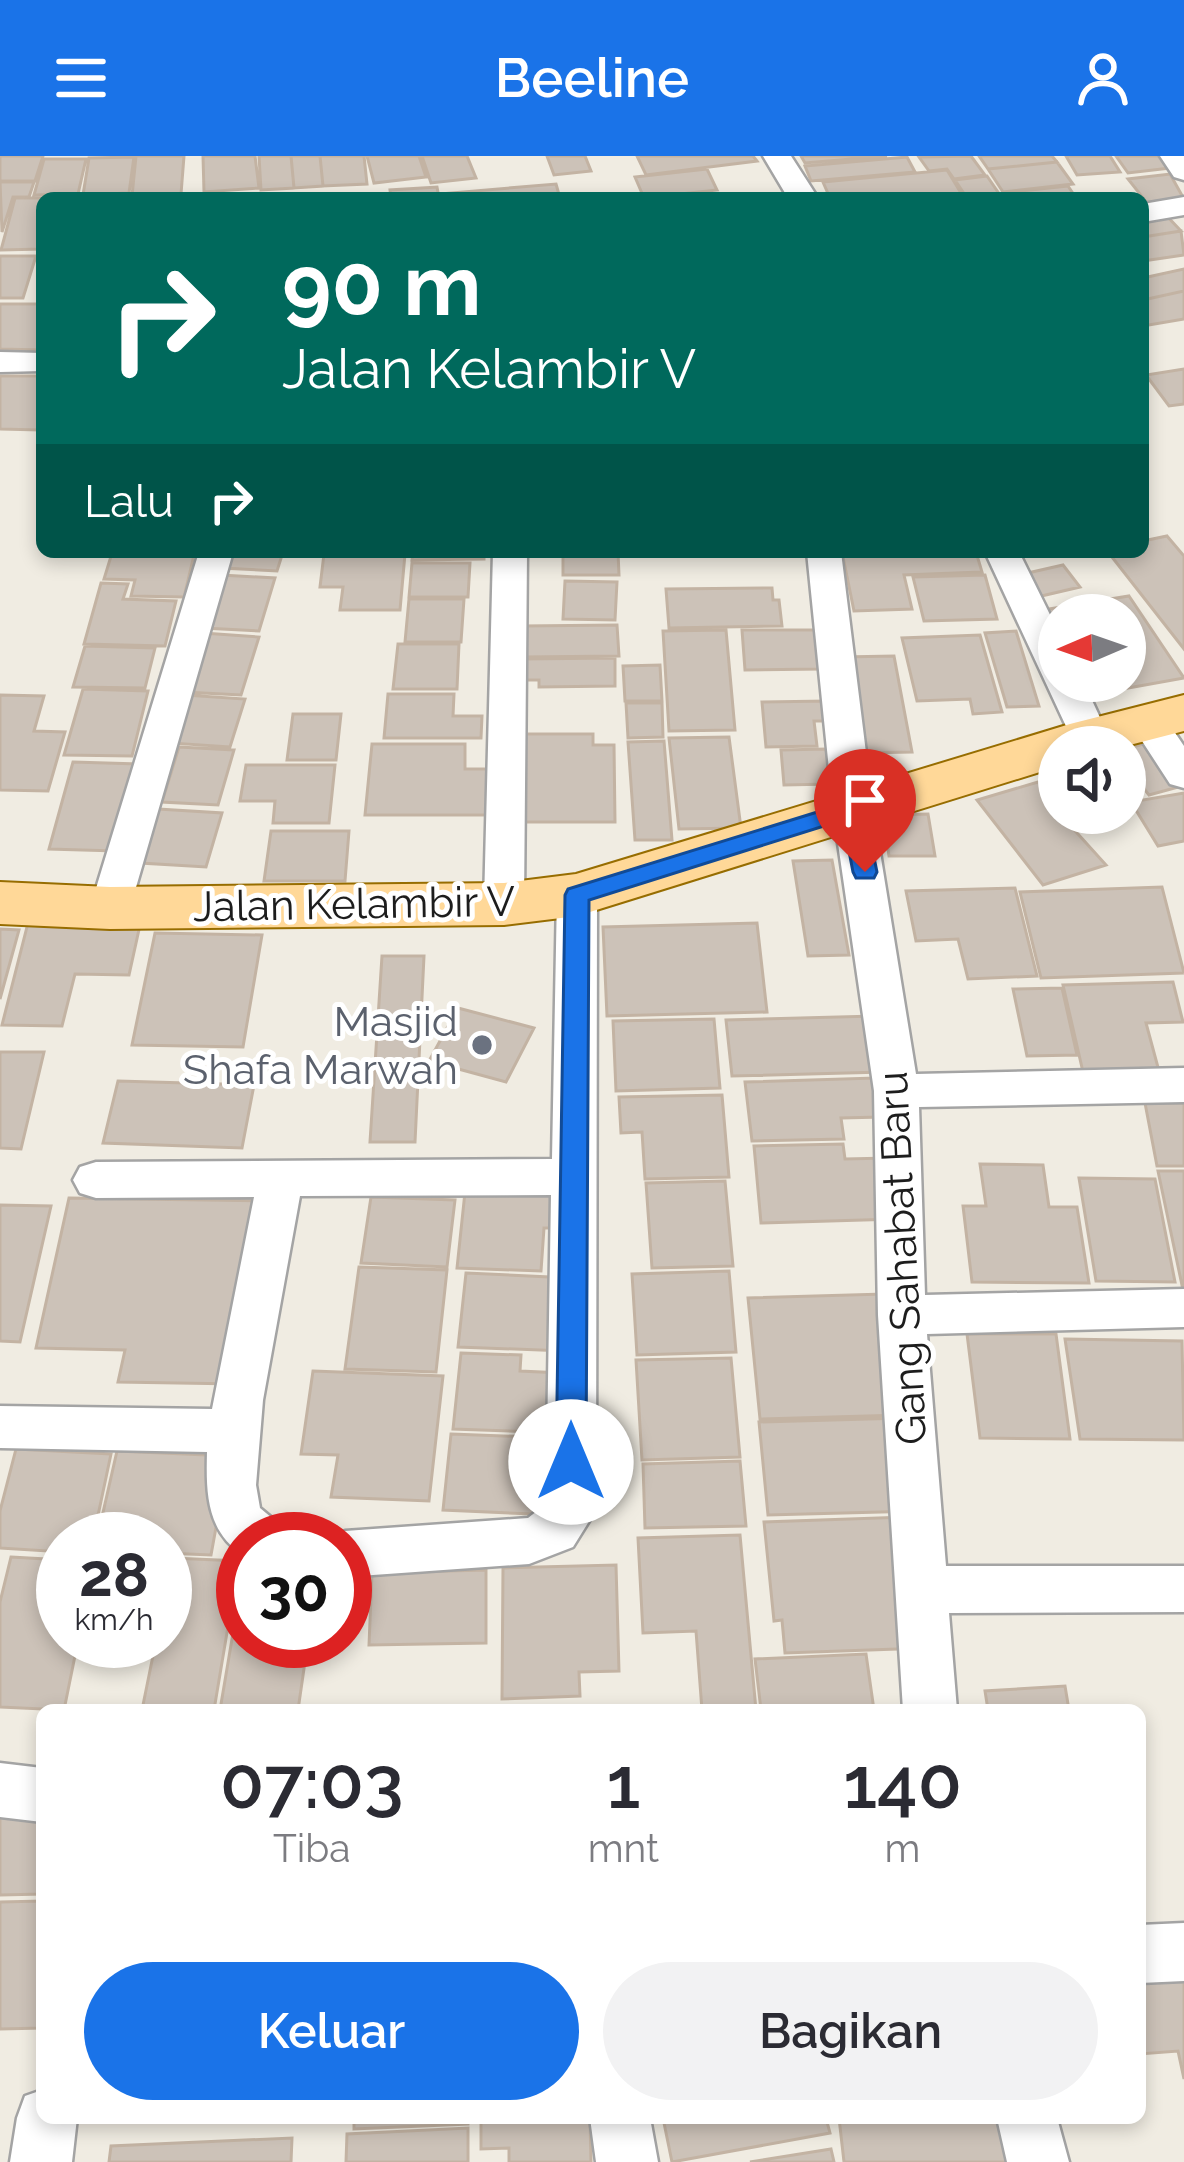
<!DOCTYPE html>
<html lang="id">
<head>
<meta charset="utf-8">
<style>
  :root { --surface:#fff; --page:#f2f2f3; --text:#2b2b33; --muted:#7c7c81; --accent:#1a73e8 }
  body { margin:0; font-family:Raleway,sans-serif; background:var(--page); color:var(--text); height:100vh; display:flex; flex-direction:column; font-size:45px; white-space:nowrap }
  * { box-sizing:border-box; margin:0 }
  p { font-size:39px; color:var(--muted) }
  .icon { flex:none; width:66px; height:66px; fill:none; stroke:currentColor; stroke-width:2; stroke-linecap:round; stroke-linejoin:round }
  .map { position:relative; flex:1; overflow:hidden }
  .side { position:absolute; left:36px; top:1548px; width:1110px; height:420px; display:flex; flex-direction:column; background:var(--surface); border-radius:18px; box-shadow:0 6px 18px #0003 }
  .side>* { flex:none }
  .banner { position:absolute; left:36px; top:36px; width:1113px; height:366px; border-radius:18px; box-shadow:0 6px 18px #0003; background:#00695c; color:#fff; overflow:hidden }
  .needle { width:78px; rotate:268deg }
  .buttons { position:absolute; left:1038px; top:438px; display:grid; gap:24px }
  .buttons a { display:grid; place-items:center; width:108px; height:108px; border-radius:50%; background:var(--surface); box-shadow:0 6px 18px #0003; font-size:60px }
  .speed { position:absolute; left:36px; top:1356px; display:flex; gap:24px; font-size:60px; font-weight:700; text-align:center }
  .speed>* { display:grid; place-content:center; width:156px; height:156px; border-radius:50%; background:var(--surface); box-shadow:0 6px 18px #0003; line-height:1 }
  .speed small { font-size:30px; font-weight:400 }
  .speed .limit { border:18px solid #d22; background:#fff; color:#111 }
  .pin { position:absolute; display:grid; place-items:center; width:102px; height:102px; color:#fff; margin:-123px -51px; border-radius:50% 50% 50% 0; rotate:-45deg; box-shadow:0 0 12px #0007 }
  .pin .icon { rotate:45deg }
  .me { position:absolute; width:132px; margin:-66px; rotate:0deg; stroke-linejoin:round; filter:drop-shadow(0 0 9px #0008) }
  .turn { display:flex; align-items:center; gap:42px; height:252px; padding:0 48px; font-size:54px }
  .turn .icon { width:156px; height:156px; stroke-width:2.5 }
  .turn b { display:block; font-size:84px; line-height:102px }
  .then { display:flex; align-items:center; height:114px; padding:0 48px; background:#0003; gap:24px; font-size:45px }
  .eta { display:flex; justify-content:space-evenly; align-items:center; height:204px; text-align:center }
  .eta b { font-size:72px; font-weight:600; line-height:84px }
  .cta { display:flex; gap:24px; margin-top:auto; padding:24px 48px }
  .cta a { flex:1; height:138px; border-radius:72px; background:var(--accent); color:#fff; font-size:48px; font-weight:600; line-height:138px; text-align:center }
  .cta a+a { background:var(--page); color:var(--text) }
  header { display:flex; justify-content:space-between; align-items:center; height:156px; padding:0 48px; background:var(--accent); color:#fff; font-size:54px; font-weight:600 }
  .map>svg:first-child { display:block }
</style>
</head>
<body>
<header><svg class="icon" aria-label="menu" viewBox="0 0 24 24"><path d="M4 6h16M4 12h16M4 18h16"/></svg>Beeline<svg class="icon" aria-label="person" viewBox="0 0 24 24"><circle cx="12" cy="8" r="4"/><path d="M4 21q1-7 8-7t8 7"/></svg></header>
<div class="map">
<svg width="1184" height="2006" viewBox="0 0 1184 2006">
  <rect width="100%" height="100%" fill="#f0ece2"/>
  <path fill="#ccc2b8" stroke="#c3b3a3" stroke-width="3" d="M 0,0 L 43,0 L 35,25 L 0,25 Z
    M 136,0 L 184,0 L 181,38 L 132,40 Z
    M 203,0 L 255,0 L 259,32 L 204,36 Z
    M 259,0 L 291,0 L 294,32 L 261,34 Z
    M 291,0 L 320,0 L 323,30 L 294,32 Z
    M 320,0 L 364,0 L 367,28 L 323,30 Z
    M 367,0 L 419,0 L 426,21 L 374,27 Z
    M 422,0 L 467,0 L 476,22 L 431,27 Z
    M 547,0 L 585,0 L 591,15 L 554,19 Z
    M 637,0 L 753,0 L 757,5 L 646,19 Z
    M 801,0 L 887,0 L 805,7 Z
    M 971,0 L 985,19 L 954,23 L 947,13 L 929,15 L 919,1 Z
    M 979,0 L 1052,0 L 1057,6 L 988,13 Z
    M 1066,0 L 1110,0 L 1120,16 L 1077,19 Z
    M 1116,0 L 1161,0 L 1170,12 L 1128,17 Z
    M 134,1 L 129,37 L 83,39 L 89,2 Z
    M 907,1 L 915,16 L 811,25 L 805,10 Z
    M 44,3 L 86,3 L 78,38 L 34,39 Z
    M 1057,6 L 1073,28 L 1003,36 L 988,13 Z
    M 707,13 L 717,34 L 644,42 L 635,21 Z
    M 947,14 L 964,42 L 830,42 L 823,26 Z
    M 1170,18 L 1184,43 L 1147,47 L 1128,23 Z
    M 987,20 L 1002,42 L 967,42 L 955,24 Z
    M 0,26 L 34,26 L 29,41 L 13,41 L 2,76 Z
    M 556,28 L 560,42 L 440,42 L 439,38 Z
    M 1068,30 L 1076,42 L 1006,42 L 1003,37 Z
    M 437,31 L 439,42 L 391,42 L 390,34 Z
    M 15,42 L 42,42 L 42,93 L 1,94 Z
    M 1164,57 L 1181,75 L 1143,81 L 1143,60 Z
    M 1181,75 L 1184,99 L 1143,105 L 1143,81 Z
    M 0,100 L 36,100 L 23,142 L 0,142 Z
    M 1184,113 L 1184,135 L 1143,144 L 1143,122 Z
    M 1184,135 L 1184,163 L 1143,170 L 1143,144 Z
    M 0,148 L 42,148 L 42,194 L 0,193 Z
    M 1184,213 L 1184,248 L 1169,250 L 1146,219 Z
    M 0,220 L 42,220 L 39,274 L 0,273 Z
    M 1167,380 L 1184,400 L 1184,493 L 1108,396 L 1143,396 L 1143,385 Z
    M 227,396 L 283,396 L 277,415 L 222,412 Z
    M 413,396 L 484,396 L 484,403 L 412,404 Z
    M 563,396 L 618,396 L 619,419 L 563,419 Z
    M 842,396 L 976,396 L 982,416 L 904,419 L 912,453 L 854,455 Z
    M 112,397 L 194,399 L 184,441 L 131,440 L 135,424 L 104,423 Z
    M 324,398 L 405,398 L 400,454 L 340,454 L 343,431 L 320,431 Z
    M 412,407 L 470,407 L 468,441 L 409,441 Z
    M 1063,409 L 1080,431 L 1037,441 L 1019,419 Z
    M 221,419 L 275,422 L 259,475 L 204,472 Z
    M 985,419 L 997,463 L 924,465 L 913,421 Z
    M 565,425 L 617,426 L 615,464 L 563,463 Z
    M 101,427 L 128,428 L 123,443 L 176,445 L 165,490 L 84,488 Z
    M 772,432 L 773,444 L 779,444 L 782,470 L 669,472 L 666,433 Z
    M 1129,440 L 1184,522 L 1089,539 L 1080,525 L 1125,525 L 1125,459 L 1059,459 L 1059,491 L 1036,455 Z
    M 409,443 L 464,443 L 461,486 L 405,486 Z
    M 617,469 L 619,500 L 523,501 L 523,470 Z
    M 726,474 L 735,574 L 669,575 L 663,475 Z
    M 742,474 L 816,474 L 821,513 L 745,514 Z
    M 1016,475 L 1039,550 L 1007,551 L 985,477 Z
    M 203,477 L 259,481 L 241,539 L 184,536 Z
    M 980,479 L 1002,556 L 973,558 L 970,543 L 917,545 L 902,482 Z
    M 398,488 L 459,488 L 457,533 L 393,533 Z
    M 85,490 L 155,492 L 145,532 L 73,531 Z
    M 894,500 L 912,596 L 858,597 L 842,501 Z
    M 615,502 L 615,530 L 539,531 L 539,524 L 522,524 L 521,503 Z
    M 660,509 L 662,545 L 625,545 L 623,510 Z
    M 83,533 L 148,535 L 132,600 L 64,599 Z
    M 388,538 L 454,538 L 453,560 L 482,560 L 481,582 L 384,582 Z
    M 0,539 L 44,540 L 34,575 L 65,576 L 48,635 L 0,634 Z
    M 185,539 L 245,543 L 230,591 L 170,587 Z
    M 827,545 L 829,565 L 814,565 L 817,590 L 766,591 L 762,546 Z
    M 626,547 L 662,547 L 663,581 L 628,582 Z
    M 293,558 L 341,558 L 336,604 L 287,604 Z
    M 522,578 L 593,578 L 593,589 L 614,589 L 615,666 L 519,666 Z
    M 729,581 L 741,672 L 679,673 L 669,582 Z
    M 664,585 L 672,684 L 635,684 L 628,586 Z
    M 1147,587 L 1182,630 L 1149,639 L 1125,609 L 1125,593 Z
    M 372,588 L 465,588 L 465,613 L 500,613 L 498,659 L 365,659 Z
    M 179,591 L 234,594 L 218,649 L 162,646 Z
    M 826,593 L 831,628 L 784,629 L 781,594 Z
    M 73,606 L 138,608 L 116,695 L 49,693 Z
    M 246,609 L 335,609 L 329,667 L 273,667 L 275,645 L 240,645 Z
    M 1038,626 L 1059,657 L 1106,709 L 1043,729 L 977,644 Z
    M 1184,637 L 1184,685 L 1158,690 L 1131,646 Z
    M 158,653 L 222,657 L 206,711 L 141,707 Z
    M 928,658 L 935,700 L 889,700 L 883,659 Z
    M 271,675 L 349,675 L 345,725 L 264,725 Z
    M 832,704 L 849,799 L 808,800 L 793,705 Z
    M 1162,731 L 1184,817 L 1041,822 L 1020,736 Z
    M 1015,732 L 1037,820 L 968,823 L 958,783 L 916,785 L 906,735 Z
    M 28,767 L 140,769 L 129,819 L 75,818 L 62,870 L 2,869 Z
    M 757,767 L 767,856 L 607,860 L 603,771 Z
    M 0,773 L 19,774 L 0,843 Z
    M 155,777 L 262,779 L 243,891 L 132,889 Z
    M 382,800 L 424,800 L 415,986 L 370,986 Z
    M 1173,826 L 1183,866 L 1146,867 L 1159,915 L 1083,916 L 1063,829 Z
    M 1062,832 L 1077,899 L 1027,900 L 1013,833 Z
    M 458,852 L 534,872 L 506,926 L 429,905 Z
    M 875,860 L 883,916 L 732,920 L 726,864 Z
    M 714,863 L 720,932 L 616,935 L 613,865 Z
    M 0,896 L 44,896 L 21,993 L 0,992 Z
    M 875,922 L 881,961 L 841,962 L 844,983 L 752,985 L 745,926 Z
    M 118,925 L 254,929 L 242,992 L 103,987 Z
    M 722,939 L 729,1021 L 645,1023 L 642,976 L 621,977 L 619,941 Z
    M 1145,947 L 1184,947 L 1184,1010 L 1157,1010 Z
    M 843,988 L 845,1003 L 888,1002 L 896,1063 L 761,1067 L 754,990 Z
    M 980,1008 L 1043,1009 L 1049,1051 L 1077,1051 L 1089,1127 L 972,1126 L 963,1050 L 986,1050 Z
    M 1158,1015 L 1184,1015 L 1184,1134 L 1183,1134 Z
    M 1079,1022 L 1155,1023 L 1175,1126 L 1096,1125 Z
    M 725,1025 L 733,1110 L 652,1112 L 646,1027 Z
    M 465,1036 L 565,1040 L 563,1072 L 544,1072 L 541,1115 L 457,1112 Z
    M 371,1041 L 455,1044 L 447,1111 L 361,1107 Z
    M 69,1042 L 265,1045 L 237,1228 L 118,1226 L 125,1194 L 36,1192 Z
    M 0,1049 L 51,1050 L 20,1186 L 0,1185 Z
    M 359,1111 L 447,1114 L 436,1216 L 345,1213 Z
    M 729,1115 L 736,1196 L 637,1199 L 632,1118 Z
    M 466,1117 L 570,1122 L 565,1195 L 458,1191 Z
    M 884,1138 L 902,1259 L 760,1263 L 748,1142 Z
    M 967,1178 L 1056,1178 L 1070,1283 L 980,1282 Z
    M 1065,1183 L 1182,1185 L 1184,1284 L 1080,1283 Z
    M 461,1197 L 521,1199 L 520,1215 L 562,1217 L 559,1262 L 536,1261 L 536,1276 L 453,1273 Z
    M 731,1202 L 740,1301 L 642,1304 L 636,1204 Z
    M 313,1215 L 443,1220 L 429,1345 L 331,1341 L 338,1299 L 301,1298 Z
    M 904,1262 L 918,1355 L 768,1359 L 759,1266 Z
    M 451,1278 L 560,1282 L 555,1359 L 443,1354 Z
    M 16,1293 L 111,1298 L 93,1383 L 63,1383 L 63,1396 L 0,1392 L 0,1355 Z
    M 117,1295 L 229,1300 L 211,1399 L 165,1397 L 165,1383 L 97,1383 Z
    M 740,1305 L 746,1370 L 645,1372 L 643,1308 Z
    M 906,1361 L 925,1492 L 785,1497 L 782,1464 L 774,1465 L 764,1366 Z
    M 740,1379 L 756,1554 L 702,1554 L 696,1475 L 643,1477 L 638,1382 Z
    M 11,1401 L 63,1404 L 63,1485 L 78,1485 L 64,1554 L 0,1551 L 0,1446 Z
    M 172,1402 L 239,1405 L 214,1554 L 142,1554 L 156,1485 L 165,1485 L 165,1436 Z
    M 616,1409 L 619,1515 L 579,1516 L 580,1540 L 502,1543 L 503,1412 Z
    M 486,1414 L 486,1487 L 369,1489 L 372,1417 Z
    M 243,1418 L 243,1485 L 308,1485 L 298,1554 L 220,1554 Z
    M 866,1498 L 874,1554 L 761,1554 L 755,1503 Z
    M 1065,1530 L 1069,1554 L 988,1554 L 985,1535 Z
    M 42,1647 L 42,1738 L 0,1739 L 0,1648 Z
    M 42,1745 L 42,1872 L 0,1873 L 0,1746 Z
    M 1184,1809 L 1184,1923 L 1178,1895 L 1140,1898 L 1140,1812 Z
    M 354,1962 L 468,1962 L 468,1968 L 354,1973 Z
    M 481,1962 L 590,1962 L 591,2006 L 509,2006 L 509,1992 L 481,1993 Z
    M 663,1962 L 826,1962 L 830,1977 L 672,2006 Z
    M 839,1962 L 1014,1962 L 1021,2006 L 844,2006 Z
    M 468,1972 L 468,2006 L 346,2006 L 347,1978 Z
    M 292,1982 L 291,2006 L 109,2006 L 111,1990 Z
    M 831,1993 L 834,2006 L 750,2006 Z"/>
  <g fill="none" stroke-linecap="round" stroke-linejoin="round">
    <g stroke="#a4a4a4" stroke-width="5">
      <path id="minor" d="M 763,0 L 791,0 L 818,42 L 788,42 Z
        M 1160,0 L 1184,0 L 1184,24 L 1174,21 Z
        M 1184,41 L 1184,59 L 1143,66 L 1143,48 Z
        M 0,196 L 42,197 L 42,215 L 0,216 Z
        M 199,396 L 233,396 L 130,752 L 124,762 L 110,766 L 96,762 L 90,752 Z
        M 493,396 L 527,396 L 524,748 L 518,758 L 504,762 L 490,758 L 484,748 Z
        M 807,396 L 841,396 L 873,653 L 916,918 L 1184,912 L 1184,946 L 919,951 L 925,1139 L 1184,1133 L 1184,1171 L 927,1178 L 946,1410 L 1184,1410 L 1184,1456 L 949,1457 L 957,1554 L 903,1554 L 878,1159 L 874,935 L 833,653 Z
        M 985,396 L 1019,396 L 1059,477 L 1059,525 L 1083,525 L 1109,581 L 1103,590 L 1081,591 L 1071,581 Z
        M 1148,553 L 1161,556 L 1184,590 L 1184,632 L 1170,628 L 1129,565 L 1135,556 Z
        M 577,725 L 591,729 L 597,739 L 596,1354 L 573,1391 L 529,1408 L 345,1421 L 345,1383 L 326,1383 L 345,1375 L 528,1362 L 546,1348 L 551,1039 L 300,1040 L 263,1244 L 256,1329 L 260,1352 L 278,1367 L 286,1383 L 243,1383 L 243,1399 C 206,1375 206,1336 207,1296 L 0,1292 L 0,1250 L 212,1253 L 254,1041 L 96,1042 L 80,1037 L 73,1024 L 80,1011 L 96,1006 L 552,1003 L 557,739 L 563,729 Z
        M 0,1607 L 42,1612 L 42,1666 L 0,1661 Z
        M 1184,1767 L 1184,1825 L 1140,1827 L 1140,1769 Z
        M 42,1934 L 42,1962 L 77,1962 L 72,2006 L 10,2006 L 17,1962 L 25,1940 Z
        M 590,1962 L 650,1962 L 658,2006 L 596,2006 Z
        M 997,1962 L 1057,1962 L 1069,2006 L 1007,2006 Z"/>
    </g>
    <g stroke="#976d00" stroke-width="4">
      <path id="primary" d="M 1184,539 L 1184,575 L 1122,591 L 1059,591 L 1059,610 L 577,760 L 504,769 L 110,773 L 0,768 L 0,726 L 110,731 L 504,727 L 576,718 L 1070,568 Z"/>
    </g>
    <use href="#minor" fill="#fff" fill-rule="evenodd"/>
    <use href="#primary" fill="#ffd898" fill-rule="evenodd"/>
  </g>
  <path fill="#1a73e8" stroke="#114b97" stroke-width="3" d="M 853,645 L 864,653 L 877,716 L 874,722 L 856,722 L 853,716 L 843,664 L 589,744 L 586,1306 L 582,1315 L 571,1319 L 560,1315 L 556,1306 L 565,739 L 568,733 Z"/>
  <circle fill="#6b7280" stroke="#fff" stroke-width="4.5" cx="482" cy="889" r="12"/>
  <g text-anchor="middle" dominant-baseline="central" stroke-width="10" stroke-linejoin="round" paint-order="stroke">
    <g font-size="42" fill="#1d1d1d" stroke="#fff">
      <text transform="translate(354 748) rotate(-1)">Jalan Kelambir V</text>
      <text transform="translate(902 1102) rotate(-93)">Gang Sahabat Baru</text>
    </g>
    <g font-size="42" fill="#5b616d" stroke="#fff" text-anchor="end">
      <text x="458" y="865">Masjid<tspan x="458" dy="48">Shafa Marwah</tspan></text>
    </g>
  </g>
</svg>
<div class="buttons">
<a><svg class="needle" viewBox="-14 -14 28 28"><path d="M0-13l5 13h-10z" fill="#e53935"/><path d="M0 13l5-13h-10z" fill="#7c7c81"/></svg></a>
<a><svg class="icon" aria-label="sound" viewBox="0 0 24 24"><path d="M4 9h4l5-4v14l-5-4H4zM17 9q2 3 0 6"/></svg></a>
</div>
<div class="speed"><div>28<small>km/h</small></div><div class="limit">30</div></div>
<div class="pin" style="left:865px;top:716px;background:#d93025"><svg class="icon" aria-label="arrive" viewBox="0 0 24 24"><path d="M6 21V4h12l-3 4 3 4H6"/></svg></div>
<svg class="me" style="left:571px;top:1306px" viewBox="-20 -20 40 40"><circle r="19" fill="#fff"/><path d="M0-13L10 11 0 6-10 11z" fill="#1a73e8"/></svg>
<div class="banner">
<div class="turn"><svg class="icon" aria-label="right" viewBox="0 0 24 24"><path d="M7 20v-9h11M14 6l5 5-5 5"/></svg><div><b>90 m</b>Jalan Kelambir V</div></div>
<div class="then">Lalu<svg class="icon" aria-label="right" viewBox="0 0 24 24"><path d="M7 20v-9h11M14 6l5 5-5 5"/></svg></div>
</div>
<section class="side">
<div class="eta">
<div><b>07:03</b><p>Tiba</p></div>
<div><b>1</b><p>mnt</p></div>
<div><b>140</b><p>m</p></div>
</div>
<div class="cta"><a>Keluar</a><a>Bagikan</a></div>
</section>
</div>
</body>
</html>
